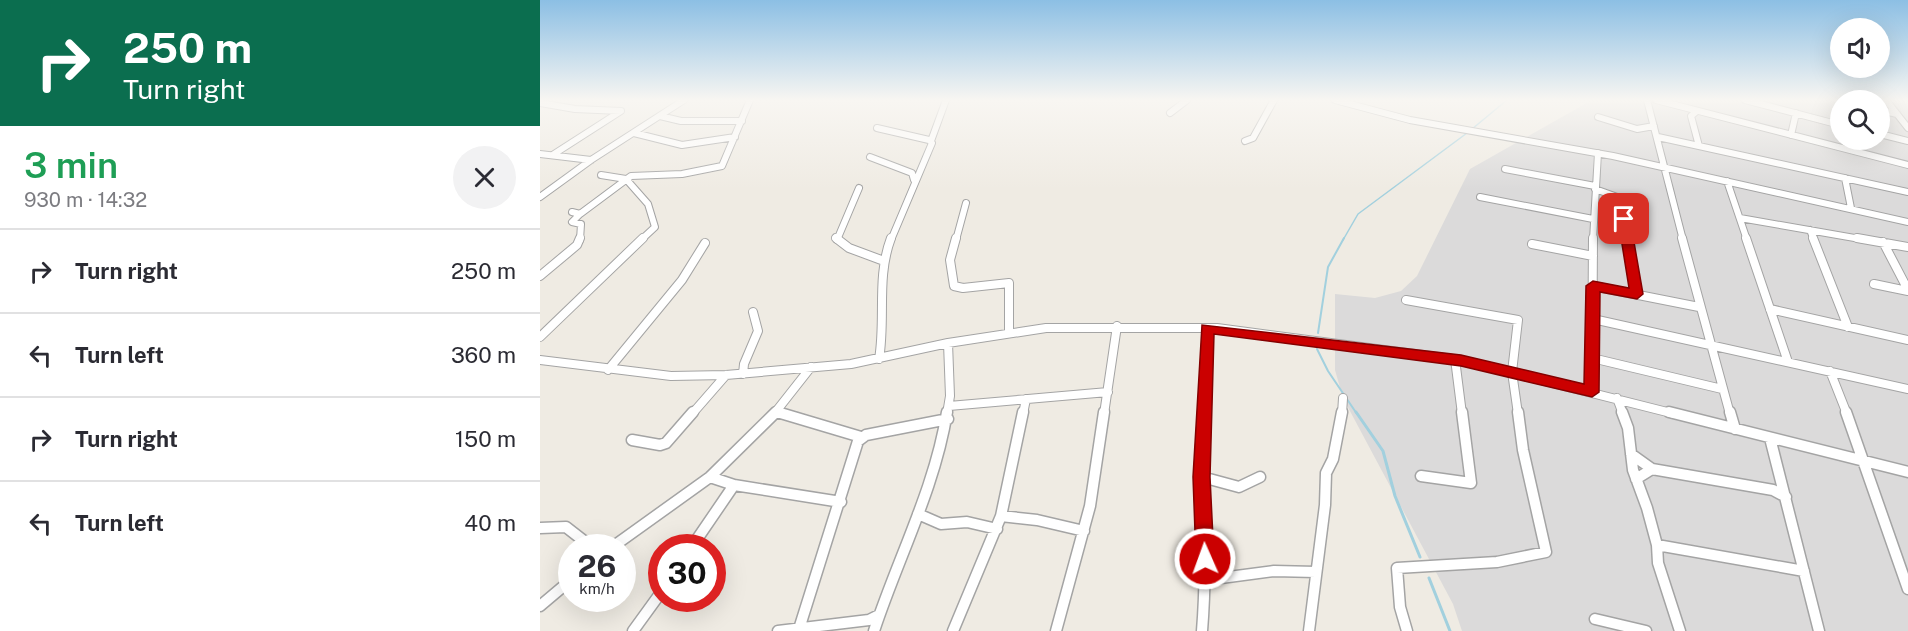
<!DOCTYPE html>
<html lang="en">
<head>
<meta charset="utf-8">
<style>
  :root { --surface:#fff; --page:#f2f2f3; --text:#2b2b33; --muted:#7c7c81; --line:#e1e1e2 }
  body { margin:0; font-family:"Public Sans",sans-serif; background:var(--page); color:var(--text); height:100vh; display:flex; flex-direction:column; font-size:22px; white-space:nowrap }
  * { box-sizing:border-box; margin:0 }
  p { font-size:20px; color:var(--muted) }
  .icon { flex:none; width:33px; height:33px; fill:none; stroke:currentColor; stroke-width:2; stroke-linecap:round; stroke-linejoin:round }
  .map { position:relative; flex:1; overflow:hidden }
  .side { display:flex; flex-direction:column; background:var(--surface); width:540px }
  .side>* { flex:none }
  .top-card { background:#0b6e4f; color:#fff; overflow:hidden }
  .tools { position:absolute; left:1290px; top:18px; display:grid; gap:12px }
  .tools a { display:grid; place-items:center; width:60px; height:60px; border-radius:50%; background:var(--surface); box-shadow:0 6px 24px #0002; font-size:30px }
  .speed { position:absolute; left:18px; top:534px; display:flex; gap:12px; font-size:30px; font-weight:700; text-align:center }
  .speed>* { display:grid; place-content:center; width:78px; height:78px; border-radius:50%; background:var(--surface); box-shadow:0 6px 24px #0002; line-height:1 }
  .speed small { font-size:15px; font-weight:400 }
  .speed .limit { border:9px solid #d22; background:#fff; color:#111 }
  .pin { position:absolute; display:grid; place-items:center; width:51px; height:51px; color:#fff; margin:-26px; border-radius:12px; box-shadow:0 3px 9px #0006 }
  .me { position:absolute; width:66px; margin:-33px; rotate:358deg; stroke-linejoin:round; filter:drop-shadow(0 0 4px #0008) }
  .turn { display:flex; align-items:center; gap:21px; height:126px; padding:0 24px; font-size:27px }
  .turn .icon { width:78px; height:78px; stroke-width:2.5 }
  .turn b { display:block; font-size:42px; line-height:51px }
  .round { display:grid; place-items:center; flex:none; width:63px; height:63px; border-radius:32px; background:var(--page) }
  .headline { display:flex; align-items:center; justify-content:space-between; height:102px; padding:0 24px }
  h1 { font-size:36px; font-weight:600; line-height:45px; color:#1e9e55 }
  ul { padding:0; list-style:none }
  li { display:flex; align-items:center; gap:18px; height:84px; padding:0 24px; border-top:2px solid var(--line) }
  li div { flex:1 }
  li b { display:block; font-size:22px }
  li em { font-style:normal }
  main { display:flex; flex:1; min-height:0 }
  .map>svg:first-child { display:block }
</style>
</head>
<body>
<main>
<section class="side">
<div class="top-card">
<div class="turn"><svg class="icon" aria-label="right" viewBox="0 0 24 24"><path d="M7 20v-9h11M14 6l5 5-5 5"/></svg><div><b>250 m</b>Turn right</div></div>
</div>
<div class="headline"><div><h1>3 min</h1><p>930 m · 14:32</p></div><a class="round"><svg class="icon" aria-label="close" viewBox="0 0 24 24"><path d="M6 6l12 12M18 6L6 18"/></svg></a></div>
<ul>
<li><svg class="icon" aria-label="right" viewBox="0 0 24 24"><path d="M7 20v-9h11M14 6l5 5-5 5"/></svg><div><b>Turn right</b></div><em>250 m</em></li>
<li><svg class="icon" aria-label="left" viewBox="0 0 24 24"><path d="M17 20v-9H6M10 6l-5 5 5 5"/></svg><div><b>Turn left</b></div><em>360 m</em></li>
<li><svg class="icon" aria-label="right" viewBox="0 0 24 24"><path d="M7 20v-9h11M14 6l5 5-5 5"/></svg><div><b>Turn right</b></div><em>150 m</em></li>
<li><svg class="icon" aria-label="left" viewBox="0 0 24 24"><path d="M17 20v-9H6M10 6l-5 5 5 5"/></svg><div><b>Turn left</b></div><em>40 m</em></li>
</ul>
</section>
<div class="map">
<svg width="1368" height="631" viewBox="0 0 1368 631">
  <rect width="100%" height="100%" fill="#efebe3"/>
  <path fill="#dbdada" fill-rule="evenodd" d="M 1052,100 L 1368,100 L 1368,631 L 922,631 L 913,604 L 803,398 L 795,370 L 795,294 L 835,298 L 861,291 L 877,276 L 930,169 ZM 1300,100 L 1340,100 L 1340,140 L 1300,140 Z"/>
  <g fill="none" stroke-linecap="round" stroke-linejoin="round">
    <path stroke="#a2d0de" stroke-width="1.5" d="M 932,129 L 967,100
      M 803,240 L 818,214 L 927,133"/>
    <path stroke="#a2d0de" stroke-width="2" d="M 778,333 L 788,267 L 804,238
      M 777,349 L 788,371 L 817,414"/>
    <path stroke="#a2d0de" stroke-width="3" d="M 816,412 L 843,451 L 855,496 L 880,557
      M 889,578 L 910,631"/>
    <g stroke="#a4a4a4" stroke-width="8">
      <path id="street-far2" d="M 795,100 L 870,120 L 1073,156 L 1368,222
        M 1107,100 L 1143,240
        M 1116,100 L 1368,165
        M 1205,100 L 1300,125
        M 1297,100 L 1300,101
        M 1346,100 L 1368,128
        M 0,103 L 35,109 L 81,111 L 14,154
        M 1340,110 L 1357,114
        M 1157,111 L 1151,116 L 1159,146
        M 630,113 L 647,100
        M 120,116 L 141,121 L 202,121
        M 1058,117 L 1097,129 L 1114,126
        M 337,128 L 389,140 L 392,143 L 351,240
        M 94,133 L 142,145 L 195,137
        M 1340,134 L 1368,141
        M 1251,135 L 1256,113
        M 1118,137 L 1368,192
        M 391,141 L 406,100
        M 705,141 L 713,138 L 734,100
        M 0,154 L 51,160
        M 330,157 L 372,173 L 374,180
        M 965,169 L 1055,186
        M 61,175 L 86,179 L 108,204 L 115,227 L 101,240
        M 1305,178 L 1311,208
        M 1187,181 L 1207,240
        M 1055,189 L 1080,198 L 1087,240
        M 0,197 L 51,160 L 144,100
        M 940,197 L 1053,219
        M 32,212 L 40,214 L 32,222 L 41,224 L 40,240
        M 40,214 L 91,176 L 142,174 L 182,166 L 210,100
        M 1200,218 L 1326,240
        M 1270,230 L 1274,240
        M 297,240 L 319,188
        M 416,240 L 426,203
        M 1053,240 L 1058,153"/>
    </g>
    <g stroke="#a4a4a4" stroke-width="10">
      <path id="street-far1" d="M 296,238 L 309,248 L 344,261
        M 416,238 L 410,260 L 414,286 L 423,288 L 469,283 L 469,333
        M 1087,238 L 1097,294
        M 1142,238 L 1190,414
        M 1206,238 L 1248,362
        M 1273,238 L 1308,327
        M 1317,238 L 1368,247
        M 1343,242 L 1368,290
        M 992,244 L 1053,256
        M 0,276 L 37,245 L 40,238
        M 1334,284 L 1368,291
        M 1053,286 L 1159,307
        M 866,300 L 978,320 L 972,372 L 978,414
        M 1230,309 L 1368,340
        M 1053,319 L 1368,389
        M 0,337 L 103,238
        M 1052,358 L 1182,389
        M 339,359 C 346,318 336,278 351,238
        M 915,359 L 922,414
        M 0,360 L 131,376 L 186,375 L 311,364 L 408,343 L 506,328 L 677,328 L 921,360 L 1135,414
        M 68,370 L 142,280 L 165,243
        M 1290,371 L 1307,414
        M 203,374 L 204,364 L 218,331 L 213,312
        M 1052,392 L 1053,238
        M 1077,398 L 1083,414
        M 409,406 L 568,392
        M 236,412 L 242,414
        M 152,414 L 186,375
        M 234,414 L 271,367
        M 407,414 L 410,396 L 408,343
        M 483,414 L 486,399
        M 564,414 L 577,326
        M 664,414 L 667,328
        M 802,414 L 803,398"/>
    </g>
    <g stroke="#a4a4a4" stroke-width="13">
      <path id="street" d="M 237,412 L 321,437
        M 1082,412 L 1088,428 L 1093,470 L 1107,508 L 1117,545 L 1118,563 L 1140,631
        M 1129,412 L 1368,472
        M 1190,412 L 1195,429
        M 1306,412 L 1368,589
        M 1230,438 L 1279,631
        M 92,440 L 120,445 L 126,443 L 153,412
        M 1091,454 L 1112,469 L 1233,490 L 1246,497
        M 881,476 L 931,483 L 922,412
        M 170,477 L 194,485 L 301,502
        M 662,477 L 699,487 L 720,477
        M 1096,479 L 1112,469
        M 378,514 L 401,524 L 427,522 L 457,529
        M 461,516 L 497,520 L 544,531
        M 0,528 L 26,527 L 53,548
        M 1117,545 L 1264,571
        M 71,548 L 170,477 L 236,412
        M 151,548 L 194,485
        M 666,580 L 734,571 L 776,572
        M 0,606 L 32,579
        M 1055,619 L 1106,631
        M 259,629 L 318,441 L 326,435 L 408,419
        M 93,631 L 122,591
        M 238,631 L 329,620 L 339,615
        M 334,631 C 358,558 395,488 407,412
        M 413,631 L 461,516 L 483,412
        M 516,631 L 550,506 L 564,412
        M 662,631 C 668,558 662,485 664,412
        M 769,631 L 785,505 L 786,473 L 793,459 L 802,412
        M 867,631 L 860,607 L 857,568 L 957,562 L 1006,552 L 983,450 L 978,412"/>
    </g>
    <use href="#street-far2" stroke="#fff" stroke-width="6"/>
    <use href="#street-far1" stroke="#fff" stroke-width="8"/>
    <use href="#street" stroke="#fff" stroke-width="10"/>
  </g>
  <linearGradient id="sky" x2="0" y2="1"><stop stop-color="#8cbfe4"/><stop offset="0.53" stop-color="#f8f6f2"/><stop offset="1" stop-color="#f8f6f2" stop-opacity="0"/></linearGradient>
  <rect width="1368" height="189" fill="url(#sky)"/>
  <path fill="#cb0000" stroke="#840000" stroke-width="1.5" d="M 1084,215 L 1090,219 L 1103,294 L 1097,299 L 1060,292 L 1059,392 L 1052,397 L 921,366 L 674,334 L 670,477 L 674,559 L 671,565 L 665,567 L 659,565 L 656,559 L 653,477 L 662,325 L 921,355 L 1044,384 L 1046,286 L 1053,281 L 1089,288 L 1078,219 Z"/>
</svg>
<div class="tools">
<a><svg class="icon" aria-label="sound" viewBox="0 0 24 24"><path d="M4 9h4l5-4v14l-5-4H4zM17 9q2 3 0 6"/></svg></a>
<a><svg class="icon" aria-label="search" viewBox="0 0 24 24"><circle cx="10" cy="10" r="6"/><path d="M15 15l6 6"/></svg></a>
</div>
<div class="speed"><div>26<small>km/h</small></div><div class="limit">30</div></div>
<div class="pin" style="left:1084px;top:219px;background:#d93025"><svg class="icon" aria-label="arrive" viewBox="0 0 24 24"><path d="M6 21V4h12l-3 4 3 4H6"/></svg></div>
<svg class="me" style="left:665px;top:559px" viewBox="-20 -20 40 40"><circle r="17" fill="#cb0000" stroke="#fff" stroke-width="3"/><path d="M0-11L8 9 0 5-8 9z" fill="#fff"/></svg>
</div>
</main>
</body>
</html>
